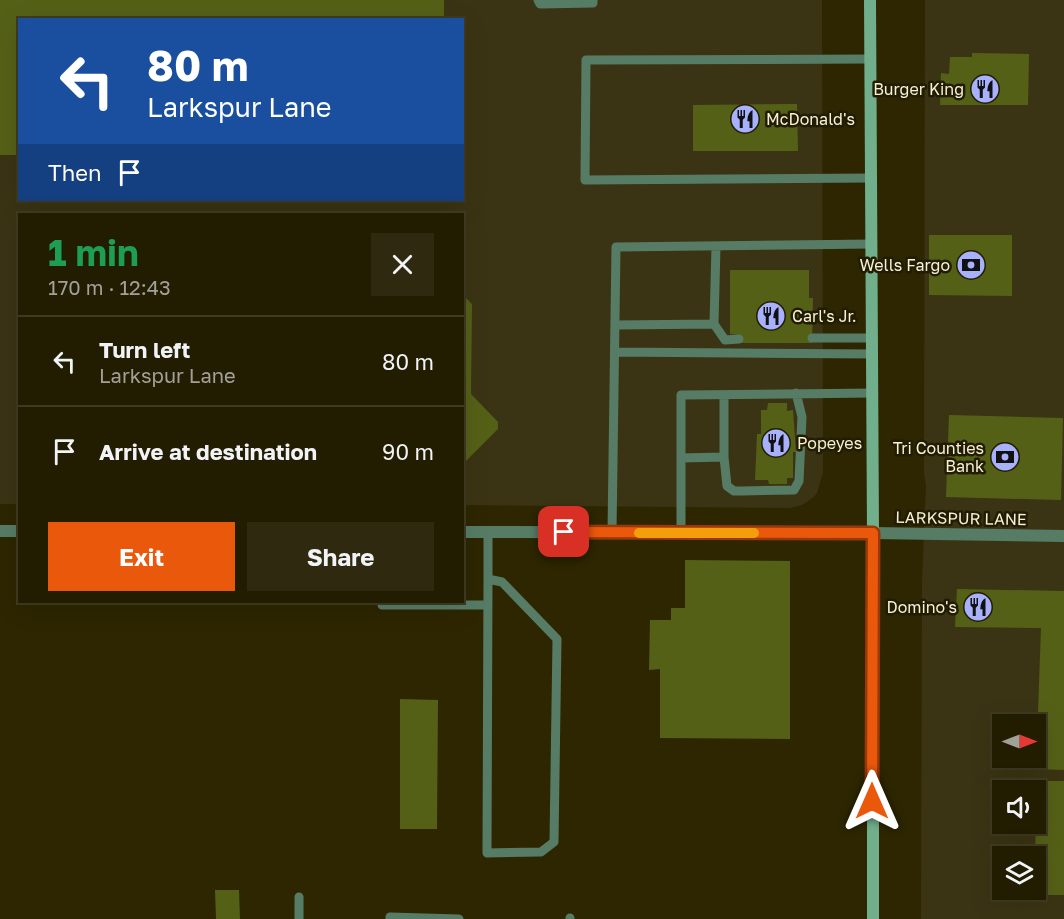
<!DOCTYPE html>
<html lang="en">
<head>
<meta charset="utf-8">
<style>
  :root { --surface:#221c00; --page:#2e290f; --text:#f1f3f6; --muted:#a2a199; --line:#3f3a22; --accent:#ea580c }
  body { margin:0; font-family:"Golos Text",sans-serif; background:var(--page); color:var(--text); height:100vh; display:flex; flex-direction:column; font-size:22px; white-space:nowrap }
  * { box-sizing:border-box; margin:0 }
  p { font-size:20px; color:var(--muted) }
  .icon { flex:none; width:33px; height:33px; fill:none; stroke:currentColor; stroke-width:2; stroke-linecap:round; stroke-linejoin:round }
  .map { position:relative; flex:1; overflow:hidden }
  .sheet { position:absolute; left:18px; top:213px; width:446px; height:390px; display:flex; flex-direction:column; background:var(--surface); border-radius:0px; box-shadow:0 6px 24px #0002,0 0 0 2px var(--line) }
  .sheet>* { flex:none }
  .guide { position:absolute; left:18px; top:18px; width:446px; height:183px; border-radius:0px; box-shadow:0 6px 24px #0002,0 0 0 2px var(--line); background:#1a4fa0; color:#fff; overflow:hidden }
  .needle { width:39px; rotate:90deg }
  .tools { position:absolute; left:992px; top:714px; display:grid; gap:12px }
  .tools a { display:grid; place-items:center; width:54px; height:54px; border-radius:0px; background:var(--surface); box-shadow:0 6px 24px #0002,0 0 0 2px var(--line); font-size:30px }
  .pin { position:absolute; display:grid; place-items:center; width:51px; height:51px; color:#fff; margin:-26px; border-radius:12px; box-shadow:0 3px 9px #0006 }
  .me { position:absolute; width:66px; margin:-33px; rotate:0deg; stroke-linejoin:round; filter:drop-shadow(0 0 4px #0008) }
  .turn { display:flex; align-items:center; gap:21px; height:126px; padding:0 30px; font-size:27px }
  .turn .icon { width:78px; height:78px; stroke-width:2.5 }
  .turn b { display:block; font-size:42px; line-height:51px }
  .then { display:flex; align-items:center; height:57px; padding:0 30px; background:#0003; gap:12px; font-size:22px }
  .round { display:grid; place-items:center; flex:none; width:63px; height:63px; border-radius:0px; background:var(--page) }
  .overview { display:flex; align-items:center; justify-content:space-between; height:102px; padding:0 30px }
  h1 { font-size:36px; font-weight:700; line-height:45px; color:#1e9e55 }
  .primary-button { display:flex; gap:12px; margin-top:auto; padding:12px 30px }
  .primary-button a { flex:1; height:69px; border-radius:0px; background:var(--accent); color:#fff; font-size:24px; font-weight:700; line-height:69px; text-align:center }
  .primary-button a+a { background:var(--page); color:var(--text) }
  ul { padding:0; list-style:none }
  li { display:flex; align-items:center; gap:18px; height:90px; padding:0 30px; border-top:2px solid var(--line) }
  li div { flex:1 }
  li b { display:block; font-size:22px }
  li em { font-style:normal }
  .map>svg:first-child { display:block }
</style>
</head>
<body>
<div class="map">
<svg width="1064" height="919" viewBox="0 0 1064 919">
  <rect width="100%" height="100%" fill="#2d2600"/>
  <path fill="#3b3414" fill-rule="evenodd" d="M 0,0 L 822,0 L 823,472 L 817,493 L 814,497 L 802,505 L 790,508 L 462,505 L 462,214 L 20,214 L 19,504 L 0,504 ZM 20,20 L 462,20 L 462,200 L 20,200 Z
    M 925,0 L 1064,0 L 1064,919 L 921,919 L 922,583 L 926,485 L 924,474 ZM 1002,724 L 1035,724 L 1035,758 L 1002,758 ZM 1002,790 L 1035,790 L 1035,824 L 1002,824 ZM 1002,856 L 1035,856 L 1035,890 L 1002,890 Z"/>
  <path fill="#556017" d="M 0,0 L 444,0 L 444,20 L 20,20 L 20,155 L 0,155 Z
    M 972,53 L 1029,54 L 1028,105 L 940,105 L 941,73 L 949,74 L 950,57 L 972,57 Z
    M 797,104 L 798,151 L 693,151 L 693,105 Z
    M 929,235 L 1012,235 L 1012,296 L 929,295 Z
    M 730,270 L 809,270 L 809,298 L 813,298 L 812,343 L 739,343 L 739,335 L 730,334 Z
    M 462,294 L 472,304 L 471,394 L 498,422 L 498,429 L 462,465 Z
    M 768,403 L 787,403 L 787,411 L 793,410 L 796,452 L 793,452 L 793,478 L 787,478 L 787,484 L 769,484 L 768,480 L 755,480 L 757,434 L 761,434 L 761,410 L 767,410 Z
    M 949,415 L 1063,418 L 1061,500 L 946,497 Z
    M 685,560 L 790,561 L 790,739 L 660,738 L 660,669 L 649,670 L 650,620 L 671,620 L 671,608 L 685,608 Z
    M 957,589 L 1064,591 L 1064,770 L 1036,769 L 1041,628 L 955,627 Z
    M 400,699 L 438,700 L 437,829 L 400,829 Z
    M 1037,781 L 1064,781 L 1064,895 L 1034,895 Z
    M 215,890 L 239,890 L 240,919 L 216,919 Z"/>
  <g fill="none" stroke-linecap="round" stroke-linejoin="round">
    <path stroke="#577c66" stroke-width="9" d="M 538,0 L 540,4 L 593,3 L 593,0
      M 871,59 L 586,60 L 585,180 L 871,178
      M 716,246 L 714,324 L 725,340 L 739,339
      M 616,325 L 714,324
      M 812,338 L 872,338
      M 616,352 L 872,354
      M 724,395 L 724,457 L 727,486 L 734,491 L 742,491 L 794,490 L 799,481 L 802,417 L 796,393
      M 681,458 L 681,395 L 873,393
      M 488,532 L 488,579 L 502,582 L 557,639 L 554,842 L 541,852 L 487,853 L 488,579
      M 612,532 L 616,247 L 872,244
      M 681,533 L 681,458 L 724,457
      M 382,605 L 488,605
      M 299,919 L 299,897
      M 390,919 L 390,917 L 459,919
      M 570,919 L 570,918"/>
    <path stroke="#577c66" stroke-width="12" d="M 0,531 L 20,531
      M 462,532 L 873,533 L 1064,536"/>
    <path stroke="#71ae8b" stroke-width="12" d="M 870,0 L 873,533 L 873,919"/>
  </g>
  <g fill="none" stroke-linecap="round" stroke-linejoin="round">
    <g stroke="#983908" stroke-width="15">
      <path id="route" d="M 564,532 L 873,533 L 872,801"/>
    </g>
    <use href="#route" stroke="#ea580c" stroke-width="10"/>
    <path stroke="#f59e0b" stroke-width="10" d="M 639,533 L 754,533"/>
  </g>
  <defs>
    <g id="restaurant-disc" transform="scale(1.5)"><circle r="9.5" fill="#a7b1fc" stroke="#221c02"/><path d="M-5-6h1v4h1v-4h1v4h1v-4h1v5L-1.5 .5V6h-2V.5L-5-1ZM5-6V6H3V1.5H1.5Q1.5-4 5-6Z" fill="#111"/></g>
    <g id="bank-disc" transform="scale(1.5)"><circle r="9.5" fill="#a7b1fc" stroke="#221c02"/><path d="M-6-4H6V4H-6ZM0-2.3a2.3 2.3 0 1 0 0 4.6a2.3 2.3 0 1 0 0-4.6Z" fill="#111"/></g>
  </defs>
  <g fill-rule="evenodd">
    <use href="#restaurant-disc" x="985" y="89"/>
    <use href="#restaurant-disc" x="745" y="119"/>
    <use href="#bank-disc" x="971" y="265"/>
    <use href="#restaurant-disc" x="771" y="316"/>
    <use href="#restaurant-disc" x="776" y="443"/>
    <use href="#bank-disc" x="1005" y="457"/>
    <use href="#restaurant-disc" x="978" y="607"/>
  </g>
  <g text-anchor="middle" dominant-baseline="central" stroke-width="5" stroke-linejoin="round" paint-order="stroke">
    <g font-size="16" fill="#f6f1d6" stroke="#221c02" text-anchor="end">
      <text x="964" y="89">Burger King</text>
      <text x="766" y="119" text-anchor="start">McDonald's</text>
      <text x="950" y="265">Wells Fargo</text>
      <text x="792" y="316" text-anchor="start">Carl's Jr.</text>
      <text x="797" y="443" text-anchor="start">Popeyes</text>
      <text x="984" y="448">Tri Counties<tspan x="984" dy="18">Bank</tspan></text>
      <text x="957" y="607">Domino's</text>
    </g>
    <g font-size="16" fill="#f6f1d6" stroke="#221c02">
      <text transform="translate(961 518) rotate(1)">LARKSPUR LANE</text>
    </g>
  </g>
</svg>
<div class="tools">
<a><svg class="needle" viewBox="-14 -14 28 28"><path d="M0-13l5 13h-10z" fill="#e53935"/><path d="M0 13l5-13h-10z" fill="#a2a199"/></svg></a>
<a><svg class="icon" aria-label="sound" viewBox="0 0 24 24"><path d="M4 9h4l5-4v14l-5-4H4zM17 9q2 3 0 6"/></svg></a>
<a><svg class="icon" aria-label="layers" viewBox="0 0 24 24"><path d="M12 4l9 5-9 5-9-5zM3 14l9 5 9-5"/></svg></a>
</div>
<div class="pin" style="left:564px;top:532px;background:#d93025"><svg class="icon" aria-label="arrive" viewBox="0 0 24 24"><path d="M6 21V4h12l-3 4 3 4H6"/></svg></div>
<svg class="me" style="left:872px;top:801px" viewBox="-20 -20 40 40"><path d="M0-17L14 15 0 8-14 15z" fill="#ea580c" stroke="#fff" stroke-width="4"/></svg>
<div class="guide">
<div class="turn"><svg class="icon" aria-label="left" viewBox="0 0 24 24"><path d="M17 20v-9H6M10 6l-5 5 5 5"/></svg><div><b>80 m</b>Larkspur Lane</div></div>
<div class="then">Then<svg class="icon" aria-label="arrive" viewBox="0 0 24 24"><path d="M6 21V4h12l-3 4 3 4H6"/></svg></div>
</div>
<section class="sheet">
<div class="overview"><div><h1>1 min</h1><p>170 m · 12:43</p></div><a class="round"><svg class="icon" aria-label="close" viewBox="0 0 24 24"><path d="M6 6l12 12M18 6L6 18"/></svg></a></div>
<ul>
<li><svg class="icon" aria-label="left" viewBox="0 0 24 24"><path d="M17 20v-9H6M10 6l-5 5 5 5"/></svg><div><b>Turn left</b><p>Larkspur Lane</p></div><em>80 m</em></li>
<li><svg class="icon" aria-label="arrive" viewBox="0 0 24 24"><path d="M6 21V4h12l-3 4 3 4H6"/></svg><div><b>Arrive at destination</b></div><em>90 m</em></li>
</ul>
<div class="primary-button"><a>Exit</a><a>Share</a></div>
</section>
</div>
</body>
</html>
